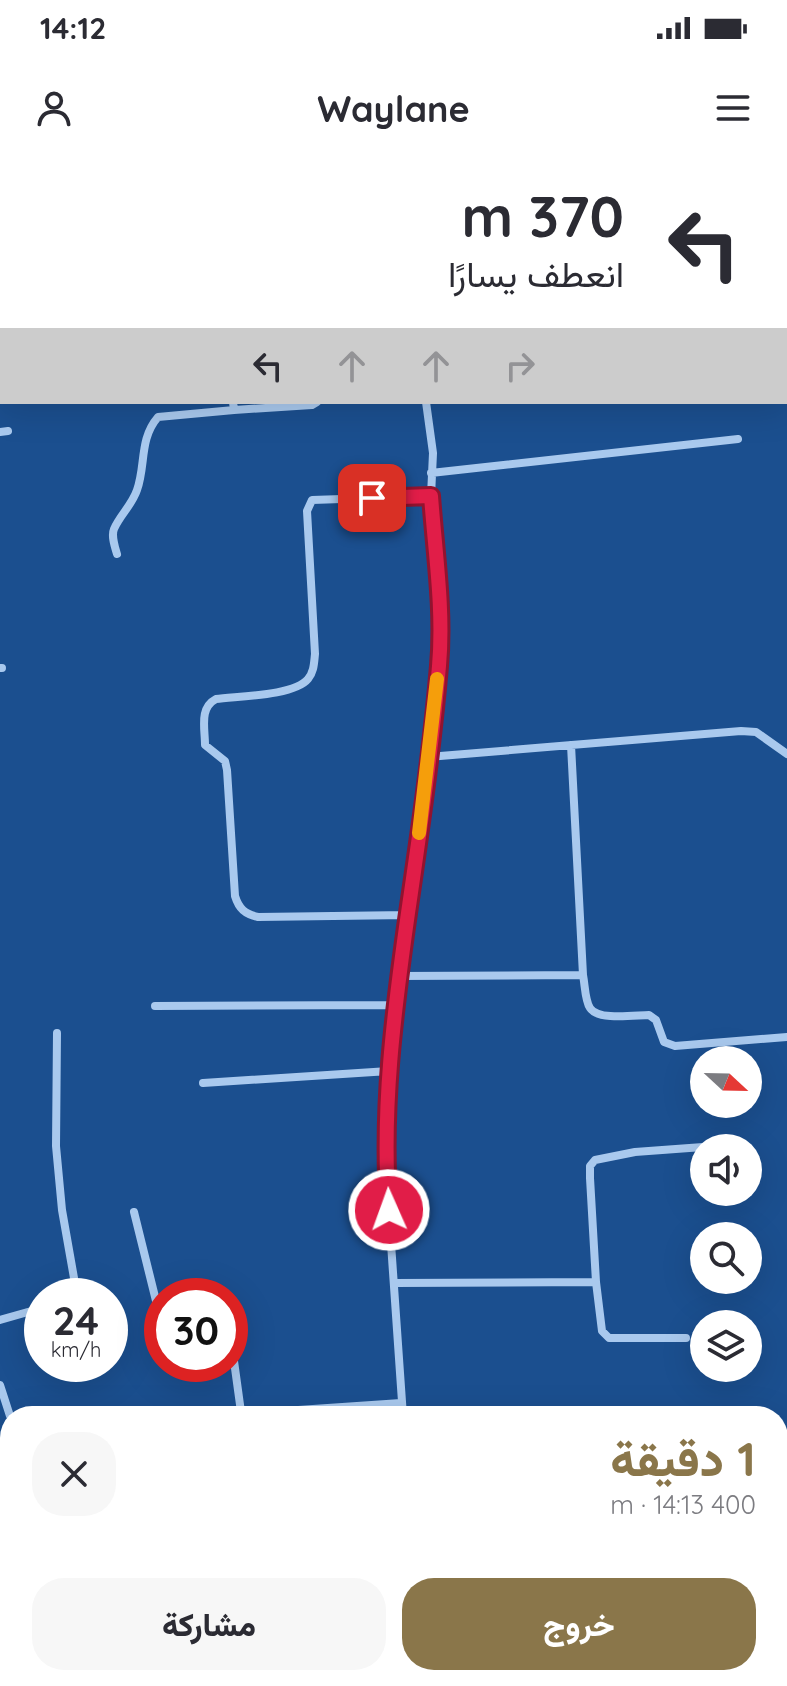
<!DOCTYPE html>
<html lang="ar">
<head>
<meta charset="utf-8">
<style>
  :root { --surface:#fff; --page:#f7f7f7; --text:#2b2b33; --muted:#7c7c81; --accent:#8a764a }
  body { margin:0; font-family:Quicksand,Vazirmatn,sans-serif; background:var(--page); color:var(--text); direction:rtl; height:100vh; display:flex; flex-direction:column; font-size:30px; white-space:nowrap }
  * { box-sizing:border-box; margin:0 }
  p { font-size:26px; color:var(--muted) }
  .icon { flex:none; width:44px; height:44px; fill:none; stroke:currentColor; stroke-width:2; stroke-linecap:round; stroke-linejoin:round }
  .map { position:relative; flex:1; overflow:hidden; direction:ltr }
  .panel { position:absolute; left:0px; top:1246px; width:788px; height:280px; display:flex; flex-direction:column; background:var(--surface); border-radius:32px 32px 0 0; box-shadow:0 8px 32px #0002; direction:rtl }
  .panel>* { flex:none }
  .top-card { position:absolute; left:0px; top:0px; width:788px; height:244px; box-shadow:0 8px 32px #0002; direction:rtl; background:#fff; color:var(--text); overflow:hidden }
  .needle { width:52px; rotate:112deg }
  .buttons { position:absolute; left:690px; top:886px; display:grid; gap:16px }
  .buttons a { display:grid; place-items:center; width:72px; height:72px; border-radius:50%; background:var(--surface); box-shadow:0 8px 32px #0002; font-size:40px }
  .speed { position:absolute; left:24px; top:1118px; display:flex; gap:16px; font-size:40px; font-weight:700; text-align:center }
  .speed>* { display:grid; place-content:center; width:104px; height:104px; border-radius:50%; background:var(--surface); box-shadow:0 8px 32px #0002; line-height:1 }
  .speed small { font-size:20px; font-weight:400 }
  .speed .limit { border:12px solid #d22; background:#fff; color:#111 }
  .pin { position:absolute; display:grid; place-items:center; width:68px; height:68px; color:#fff; margin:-34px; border-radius:16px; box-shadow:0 4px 12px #0006 }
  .me { position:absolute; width:88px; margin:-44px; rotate:358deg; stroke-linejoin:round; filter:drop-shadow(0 0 6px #0008) }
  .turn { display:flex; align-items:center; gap:28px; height:168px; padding:0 32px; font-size:36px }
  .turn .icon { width:104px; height:104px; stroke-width:2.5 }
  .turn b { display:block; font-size:56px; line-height:68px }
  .lanes { display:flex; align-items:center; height:76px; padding:0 32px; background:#0003; justify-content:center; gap:40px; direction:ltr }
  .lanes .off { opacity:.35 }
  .round { display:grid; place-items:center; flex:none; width:84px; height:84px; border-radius:32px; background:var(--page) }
  .overview { display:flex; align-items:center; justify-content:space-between; height:136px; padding:0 32px }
  h1 { font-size:48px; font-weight:800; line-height:60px; color:var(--accent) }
  .cta { display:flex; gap:16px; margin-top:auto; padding:16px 32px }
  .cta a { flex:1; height:92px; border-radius:32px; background:var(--accent); color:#fff; font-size:32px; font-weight:800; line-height:92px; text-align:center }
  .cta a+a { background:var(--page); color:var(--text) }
  .status { display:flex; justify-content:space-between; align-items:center; height:56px; padding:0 40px; background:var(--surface); direction:ltr }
  .status svg { height:22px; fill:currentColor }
  header { display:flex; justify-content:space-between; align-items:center; height:104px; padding:0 32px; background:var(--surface); font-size:36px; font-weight:800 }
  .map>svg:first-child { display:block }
</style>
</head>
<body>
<div class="status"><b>14:12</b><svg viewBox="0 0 49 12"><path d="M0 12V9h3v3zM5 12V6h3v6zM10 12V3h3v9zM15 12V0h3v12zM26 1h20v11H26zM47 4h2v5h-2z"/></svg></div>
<header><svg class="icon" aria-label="menu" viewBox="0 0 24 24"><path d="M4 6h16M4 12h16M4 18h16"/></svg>Waylane<svg class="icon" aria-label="person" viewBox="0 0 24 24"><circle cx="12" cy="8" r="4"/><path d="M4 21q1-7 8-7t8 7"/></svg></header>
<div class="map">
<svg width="787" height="1526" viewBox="0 0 787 1526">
  <rect width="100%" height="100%" fill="#1b4f8f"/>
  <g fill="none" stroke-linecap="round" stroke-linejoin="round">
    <path stroke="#a9c9ee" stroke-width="8" d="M 109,0 L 109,2
      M 389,0 L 390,2
      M 467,2 L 476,0
      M 786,4 L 787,4
      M 0,100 L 2,99
      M 234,250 L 312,245 L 317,242
      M 0,272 L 8,271
      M 431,313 L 738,279
      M 117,394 C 115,387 111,376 114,369 C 120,355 132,345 137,330 C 146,305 139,279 158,257 L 234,250 L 233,242
      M 0,508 L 2,508
      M 571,585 L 583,815
      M 428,597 L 741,571 L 756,572 L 787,594
      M 408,755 L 258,757 C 245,754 239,749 235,736 L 227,610 L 225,601 L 205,585 C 205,568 199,548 216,539 C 238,536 294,536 308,519 C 314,512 314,503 315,494 L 307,351 L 312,340 L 431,336
      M 398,816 L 583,815 C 585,825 585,841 590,848 C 598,861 636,855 649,855 L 656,860 L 664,882 L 675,886 L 787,877
      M 155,846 L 395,845
      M 57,873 L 56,986 L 62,1050 L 74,1118 L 73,1125 L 66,1136
      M 203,923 L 389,911
      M 134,1052 L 162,1165
      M 596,1122 L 590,1018 L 590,1006 L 595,1000 L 635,992 L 703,987
      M 395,1123 L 596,1122 L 602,1171 L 609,1178 L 686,1178
      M 0,1160 L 42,1148
      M 230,1197 L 234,1201 L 241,1252
      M 0,1225 L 10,1256
      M 209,1256 L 401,1243
      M 403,1256 L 387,1026 L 389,911 L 398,816 L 408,755 L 440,486 L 431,336 L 433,293 L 426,242
      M 0,1330 L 10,1328
      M 778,1431 L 783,1430
      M 439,1516 L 441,1526
      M 0,1520 L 17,1516"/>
  </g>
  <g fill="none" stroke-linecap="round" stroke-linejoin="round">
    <g stroke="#92132f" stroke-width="20">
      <path id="route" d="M 372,338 L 431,336 C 435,392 444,450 439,506 C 432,588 420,671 408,753 C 394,851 381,951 389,1050"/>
    </g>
    <use href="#route" stroke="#e11d48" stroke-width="14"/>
    <path stroke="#f59e0b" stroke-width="14" d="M 419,673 L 437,519"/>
  </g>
</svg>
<div class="buttons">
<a><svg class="needle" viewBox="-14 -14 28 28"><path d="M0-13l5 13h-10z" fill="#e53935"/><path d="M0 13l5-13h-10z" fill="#7c7c81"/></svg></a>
<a><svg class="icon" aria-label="sound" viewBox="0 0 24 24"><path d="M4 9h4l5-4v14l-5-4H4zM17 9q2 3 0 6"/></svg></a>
<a><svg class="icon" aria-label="search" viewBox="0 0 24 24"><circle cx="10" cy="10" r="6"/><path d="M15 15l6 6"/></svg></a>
<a><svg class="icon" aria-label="layers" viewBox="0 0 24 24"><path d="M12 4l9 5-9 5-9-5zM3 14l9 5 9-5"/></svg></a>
</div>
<div class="speed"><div>24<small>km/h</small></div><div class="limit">30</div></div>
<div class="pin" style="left:372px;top:338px;background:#d93025"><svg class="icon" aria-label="arrive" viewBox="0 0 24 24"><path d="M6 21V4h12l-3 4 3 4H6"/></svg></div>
<svg class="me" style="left:389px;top:1050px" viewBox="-20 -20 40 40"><circle r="17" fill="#e11d48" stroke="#fff" stroke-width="3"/><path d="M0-11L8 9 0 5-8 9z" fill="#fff"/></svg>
<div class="top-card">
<div class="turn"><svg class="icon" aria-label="left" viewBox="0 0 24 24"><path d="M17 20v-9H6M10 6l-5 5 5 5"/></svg><div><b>370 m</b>انعطف يسارًا</div></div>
<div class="lanes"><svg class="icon" aria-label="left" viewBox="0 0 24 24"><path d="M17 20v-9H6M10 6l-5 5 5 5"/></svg><svg class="icon off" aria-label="ahead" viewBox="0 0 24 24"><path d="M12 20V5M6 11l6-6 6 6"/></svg><svg class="icon off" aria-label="ahead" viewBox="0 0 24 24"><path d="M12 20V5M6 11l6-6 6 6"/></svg><svg class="icon off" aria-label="right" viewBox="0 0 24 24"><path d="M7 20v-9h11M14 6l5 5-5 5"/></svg></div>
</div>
<section class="panel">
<div class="overview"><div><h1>1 دقيقة</h1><p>400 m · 14:13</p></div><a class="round"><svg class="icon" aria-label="close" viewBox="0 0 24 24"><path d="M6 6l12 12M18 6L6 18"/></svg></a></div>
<div class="cta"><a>خروج</a><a>مشاركة</a></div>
</section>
</div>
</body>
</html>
